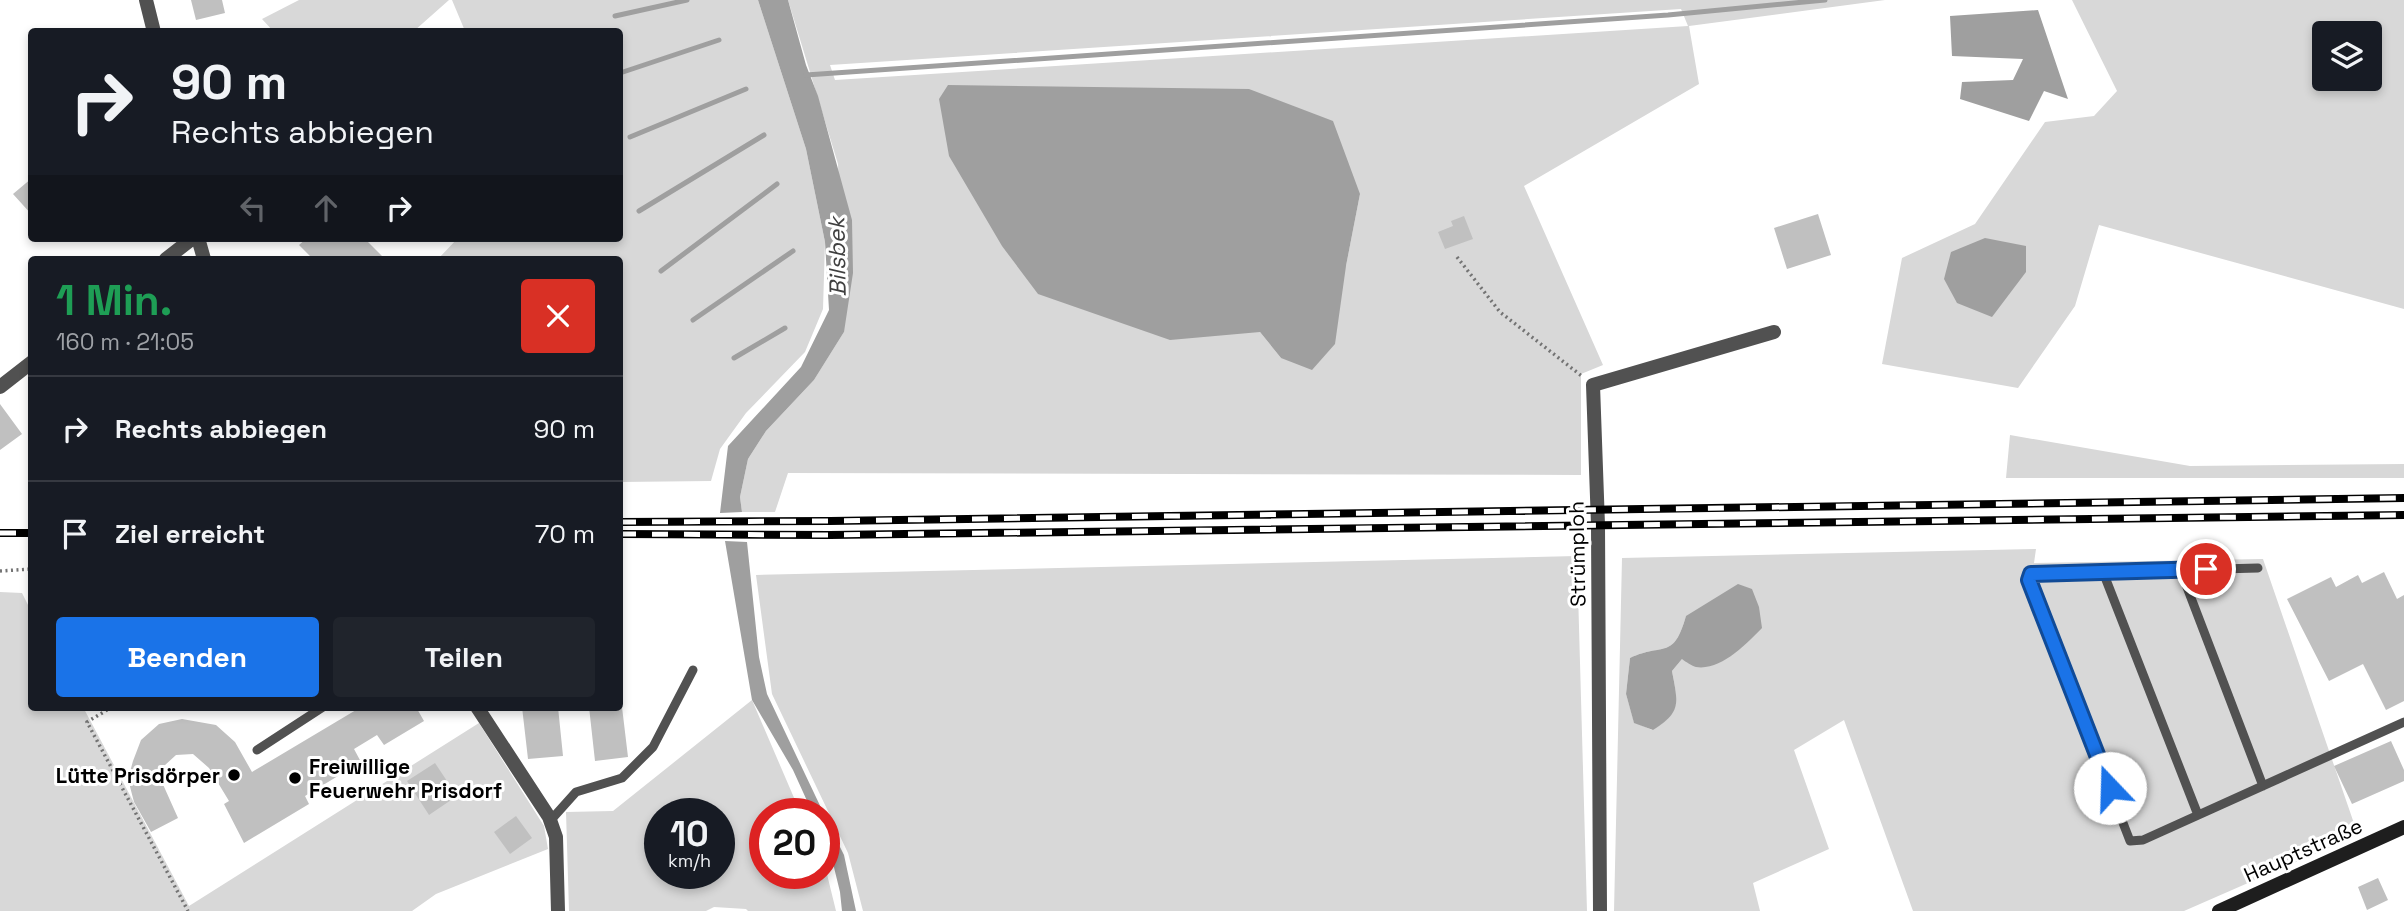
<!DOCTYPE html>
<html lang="de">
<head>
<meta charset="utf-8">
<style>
  :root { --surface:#171b24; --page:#20242c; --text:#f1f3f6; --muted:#9ea1a6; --line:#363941; --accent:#1a73e8 }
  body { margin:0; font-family:"Space Grotesk",sans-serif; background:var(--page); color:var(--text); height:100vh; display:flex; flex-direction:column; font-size:26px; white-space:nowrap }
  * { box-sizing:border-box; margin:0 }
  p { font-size:23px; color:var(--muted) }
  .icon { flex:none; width:38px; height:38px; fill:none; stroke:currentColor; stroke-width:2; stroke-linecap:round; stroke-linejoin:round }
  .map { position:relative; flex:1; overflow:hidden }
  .drawer { position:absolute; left:28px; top:256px; width:595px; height:455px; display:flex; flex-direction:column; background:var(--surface); border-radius:7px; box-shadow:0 4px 10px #0003 }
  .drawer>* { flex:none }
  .hud { position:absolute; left:28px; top:28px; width:595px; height:214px; border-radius:7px; box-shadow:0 4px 10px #0003; background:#171b24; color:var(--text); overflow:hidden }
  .tools { position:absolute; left:2312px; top:21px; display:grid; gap:14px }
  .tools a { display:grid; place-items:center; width:70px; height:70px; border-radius:7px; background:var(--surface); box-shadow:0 4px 10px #0003; font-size:35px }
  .speed { position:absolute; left:644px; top:798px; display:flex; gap:14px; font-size:35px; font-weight:700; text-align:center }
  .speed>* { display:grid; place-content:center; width:91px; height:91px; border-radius:50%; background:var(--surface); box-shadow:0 4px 10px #0003; line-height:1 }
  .speed small { font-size:18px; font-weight:400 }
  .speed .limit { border:10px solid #d22; background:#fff; color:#111 }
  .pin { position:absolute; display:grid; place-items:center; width:60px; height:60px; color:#fff; margin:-30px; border:4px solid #fff; border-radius:50%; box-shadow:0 2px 7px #0007 }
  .me { position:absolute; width:77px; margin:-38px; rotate:339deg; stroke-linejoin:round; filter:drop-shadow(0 0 5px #0008) }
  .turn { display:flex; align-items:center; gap:24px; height:147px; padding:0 28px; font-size:32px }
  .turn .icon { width:91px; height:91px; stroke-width:2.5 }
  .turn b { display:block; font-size:49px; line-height:60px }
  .lanes { display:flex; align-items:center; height:66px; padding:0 28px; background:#0003; justify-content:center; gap:35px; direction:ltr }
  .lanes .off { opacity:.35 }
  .round { display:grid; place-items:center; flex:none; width:74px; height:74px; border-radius:7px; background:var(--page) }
  .headline { display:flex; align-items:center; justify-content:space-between; height:119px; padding:0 28px }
  h1 { font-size:42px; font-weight:700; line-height:52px; color:#1e9e55 }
  .cta { display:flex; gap:14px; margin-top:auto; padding:14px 28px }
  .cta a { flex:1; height:80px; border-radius:7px; background:var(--accent); color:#fff; font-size:28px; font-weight:700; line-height:80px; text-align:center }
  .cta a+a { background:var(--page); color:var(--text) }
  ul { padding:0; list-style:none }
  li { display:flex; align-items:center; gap:21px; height:105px; padding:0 28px; border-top:2px solid var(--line) }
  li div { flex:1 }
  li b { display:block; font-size:26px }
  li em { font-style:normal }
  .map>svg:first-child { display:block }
</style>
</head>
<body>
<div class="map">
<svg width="2404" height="911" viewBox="0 0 2404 911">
  <rect width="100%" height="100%" fill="#fff"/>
  <path fill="#d8d8d8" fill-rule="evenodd" d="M 299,0 L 449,0 L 414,31 L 273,31 L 262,19 Z
    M 452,0 L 758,0 L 806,149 L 825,242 L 823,309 L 805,352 L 746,413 L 720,449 L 711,481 L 620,482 L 620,259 L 438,259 L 458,238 L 620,238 L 620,32 L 465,31 Z
    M 788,0 L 1885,0 L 1689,26 L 1699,84 L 1524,186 L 1603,365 L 1581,374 L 1581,475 L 788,473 L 775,512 L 742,512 L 740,497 L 748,459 L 766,431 L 814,380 L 844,332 L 838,164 ZM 1681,9 L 1688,26 L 835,80 L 830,65 ZM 1360,194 L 1346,266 L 1281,358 L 1260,332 Z
    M 2072,0 L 2404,0 L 2404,309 L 2099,225 L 2075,306 L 2018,388 L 1882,364 L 1902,258 L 1975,224 L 2045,122 L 2094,116 L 2117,91 ZM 2324,33 L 2370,33 L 2370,79 L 2324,79 Z
    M 2010,435 L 2190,466 L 2404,464 L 2404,478 L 2006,478 Z
    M 2036,549 L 2034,563 L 2263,559 L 2358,835 L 2184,911 L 1913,911 L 1844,720 L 1794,750 L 1829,849 L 1753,883 L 1760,911 L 1614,911 L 1622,558 ZM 1686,616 L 1682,659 L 1672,671 C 1678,702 1681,713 1652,730 L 1634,722 L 1626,694 L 1630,658 C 1664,642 1673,661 1686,616 Z
    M 1577,556 L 1587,911 L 863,911 L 848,853 L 772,694 L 756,575 Z
    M 0,592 L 22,593 L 31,611 L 32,707 L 83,707 L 189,906 L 479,723 L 544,826 L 548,849 L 436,894 L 412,911 L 0,911 Z
    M 752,700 L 801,814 L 765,814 L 765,873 L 824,873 L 824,862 L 836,911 L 748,911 L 746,909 L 714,907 L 706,911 L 569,911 L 566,812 L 613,811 ZM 660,814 L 719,814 L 719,873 L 660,873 Z"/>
  <path fill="#9f9f9f" d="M 758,0 L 788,0 L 806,65 L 818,96 L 852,220 L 853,273 L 844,332 L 814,380 L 766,431 L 748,459 L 740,497 L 742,512 L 720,513 L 728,446 L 801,367 L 829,310 L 825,242 L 806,149 Z
    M 2038,10 L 2068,99 L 2044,91 L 2029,121 L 1960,99 L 1962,82 L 2013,80 L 2023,59 L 1952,56 L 1950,16 Z
    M 948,85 L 1249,89 L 1333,121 L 1360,194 L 1346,266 L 1335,344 L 1312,370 L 1281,358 L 1260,332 L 1170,340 L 1038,294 L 1002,246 L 949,156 L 939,99 Z
    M 1985,238 L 2026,246 L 2026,272 L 1992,317 L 1957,303 L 1944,279 L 1951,252 Z
    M 725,541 L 747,542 L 759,657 L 767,694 L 824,814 L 813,814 L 793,770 L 752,700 Z
    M 1738,584 L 1752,589 L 1759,607 L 1762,628 C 1746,644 1721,671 1696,667 C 1692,666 1686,662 1682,659 L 1672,671 C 1678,703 1682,712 1653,730 L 1634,723 L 1626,694 L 1630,658 C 1664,642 1673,661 1686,616 Z
    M 824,815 L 844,855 L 856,911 L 842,911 L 840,892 L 830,851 L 824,839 Z"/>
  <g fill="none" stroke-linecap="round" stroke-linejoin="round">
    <path stroke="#9f9f9f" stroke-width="5" d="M 615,16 L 687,0
      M 620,73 L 719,40
      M 806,75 L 1668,15 L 1825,0
      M 630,137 L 746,89
      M 639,211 L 764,135
      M 661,271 L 777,184
      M 693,320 L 793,251
      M 734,358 L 785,328"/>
  </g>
  <path fill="#c0c0c0" d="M 191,0 L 222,0 L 225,13 L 196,20 Z
    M 32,178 L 32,215 L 13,194 Z
    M 1818,214 L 1831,255 L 1787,269 L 1774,228 Z
    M 1464,216 L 1473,239 L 1445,249 L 1438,232 L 1453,226 L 1451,221 Z
    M 307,238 L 364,238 L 385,259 L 313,259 L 299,245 Z
    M 0,404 L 22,434 L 0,450 Z
    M 2384,572 L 2397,599 L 2404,595 L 2404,701 L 2386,710 L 2363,664 L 2329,681 L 2287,599 L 2331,577 L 2336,587 L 2358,575 L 2362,583 Z
    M 361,707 L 416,707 L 424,721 L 384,745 L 377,735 L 354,749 L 361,762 L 305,796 L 309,804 L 244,843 L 224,804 L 229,801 L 209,768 L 193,754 L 176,755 L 164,766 L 161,780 L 178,818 L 151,832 L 134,802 L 128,779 L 133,761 L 141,740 L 159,724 L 182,719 L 216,725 L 235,742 L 252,772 Z
    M 522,707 L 558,707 L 563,756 L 528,759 Z
    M 589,707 L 622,707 L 628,757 L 595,761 Z
    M 2391,741 L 2404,770 L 2404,781 L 2352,804 L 2334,766 Z
    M 435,763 L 457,796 L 429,815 L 407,781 Z
    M 516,816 L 532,838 L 510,854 L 494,832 Z
    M 2378,878 L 2388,900 L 2367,910 L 2358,887 Z"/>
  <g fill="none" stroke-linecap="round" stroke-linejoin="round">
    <path stroke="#737373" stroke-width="3.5" stroke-dasharray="2 3.5" stroke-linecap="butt" d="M 1457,257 L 1500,312 L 1583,377
      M 0,571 L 32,569
      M 112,707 L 87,722 L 188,911"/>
    <path stroke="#515151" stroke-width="9" d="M 2258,568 L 2031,574 L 2029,580 L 2130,841 L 2143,840 L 2404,722
      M 2180,569 L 2263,786
      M 2103,572 L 2198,815
      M 257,750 L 323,707
      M 550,821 L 576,792 L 622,778 L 653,747 L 693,670"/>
    <path stroke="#515151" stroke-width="14" d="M 146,0 L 154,32
      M 198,238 L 204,259
      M 166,259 L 193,238
      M 0,387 L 32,362
      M 477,707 L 549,817 L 556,837 L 558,911
      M 1600,911 L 1598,525 L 1593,385 L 1774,332"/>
    <path stroke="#1e1e1e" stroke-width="14" d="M 2219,911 L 2404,827"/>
    <g stroke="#000" stroke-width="8">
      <path id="rail" d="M 620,522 L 830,521 L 2404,498
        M 0,533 L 32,533
        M 620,534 L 830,535 L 2404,515"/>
    </g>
    <use href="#rail" stroke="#fff" stroke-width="5" stroke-dasharray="16" stroke-linecap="butt"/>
  </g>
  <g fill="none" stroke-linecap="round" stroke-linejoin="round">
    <g stroke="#114b97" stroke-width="18">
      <path id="route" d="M 2110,788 L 2029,580 L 2031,574 L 2206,569"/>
    </g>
    <use href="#route" stroke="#1a73e8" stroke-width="12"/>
  </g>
  <g fill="#000" stroke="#fff" stroke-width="2.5">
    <circle cx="234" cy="775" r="7"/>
    <circle cx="295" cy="778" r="7"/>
  </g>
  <g text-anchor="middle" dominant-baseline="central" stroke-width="6" stroke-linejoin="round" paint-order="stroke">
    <g font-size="21" fill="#000" stroke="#fff">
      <text transform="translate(1577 554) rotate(-91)">Strümploh</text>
      <text transform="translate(2303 850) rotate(-24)">Hauptstraße</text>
    </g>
    <g font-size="21" font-weight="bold" fill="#000" stroke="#fff" text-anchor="start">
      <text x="309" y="766">Freiwillige<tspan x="309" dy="24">Feuerwehr Prisdorf</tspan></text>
      <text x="220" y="775" text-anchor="end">Lütte Prisdörper</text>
    </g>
    <g font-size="23" font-style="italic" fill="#404040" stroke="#fff">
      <text transform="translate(837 257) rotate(-91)">Bilsbek</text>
    </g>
  </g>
</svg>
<div class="tools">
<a><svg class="icon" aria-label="layers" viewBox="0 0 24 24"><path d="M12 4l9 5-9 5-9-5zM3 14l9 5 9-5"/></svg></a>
</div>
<div class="speed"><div>10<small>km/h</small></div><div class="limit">20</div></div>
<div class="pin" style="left:2206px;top:569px;background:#d93025"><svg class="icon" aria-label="arrive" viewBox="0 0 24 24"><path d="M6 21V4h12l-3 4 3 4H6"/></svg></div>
<svg class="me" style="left:2110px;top:788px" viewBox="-20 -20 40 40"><circle r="19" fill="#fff"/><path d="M0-13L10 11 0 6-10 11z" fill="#1a73e8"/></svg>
<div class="hud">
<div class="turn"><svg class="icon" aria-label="right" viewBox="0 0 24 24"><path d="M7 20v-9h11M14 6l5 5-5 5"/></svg><div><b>90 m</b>Rechts abbiegen</div></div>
<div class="lanes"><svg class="icon off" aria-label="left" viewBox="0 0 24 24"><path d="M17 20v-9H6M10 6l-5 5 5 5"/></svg><svg class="icon off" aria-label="ahead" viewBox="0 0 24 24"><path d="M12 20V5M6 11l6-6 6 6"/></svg><svg class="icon" aria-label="right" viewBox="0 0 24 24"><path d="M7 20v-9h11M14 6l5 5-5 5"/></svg></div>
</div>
<section class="drawer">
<div class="headline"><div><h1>1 Min.</h1><p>160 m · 21:05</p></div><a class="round" style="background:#d93025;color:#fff"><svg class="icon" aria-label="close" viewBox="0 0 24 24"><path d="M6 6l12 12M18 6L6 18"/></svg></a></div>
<ul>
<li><svg class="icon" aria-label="right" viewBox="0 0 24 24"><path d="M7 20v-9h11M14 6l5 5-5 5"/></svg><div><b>Rechts abbiegen</b></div><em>90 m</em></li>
<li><svg class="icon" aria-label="arrive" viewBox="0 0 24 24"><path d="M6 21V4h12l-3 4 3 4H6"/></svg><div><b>Ziel erreicht</b></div><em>70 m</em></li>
</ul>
<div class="cta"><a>Beenden</a><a>Teilen</a></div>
</section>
</div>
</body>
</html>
